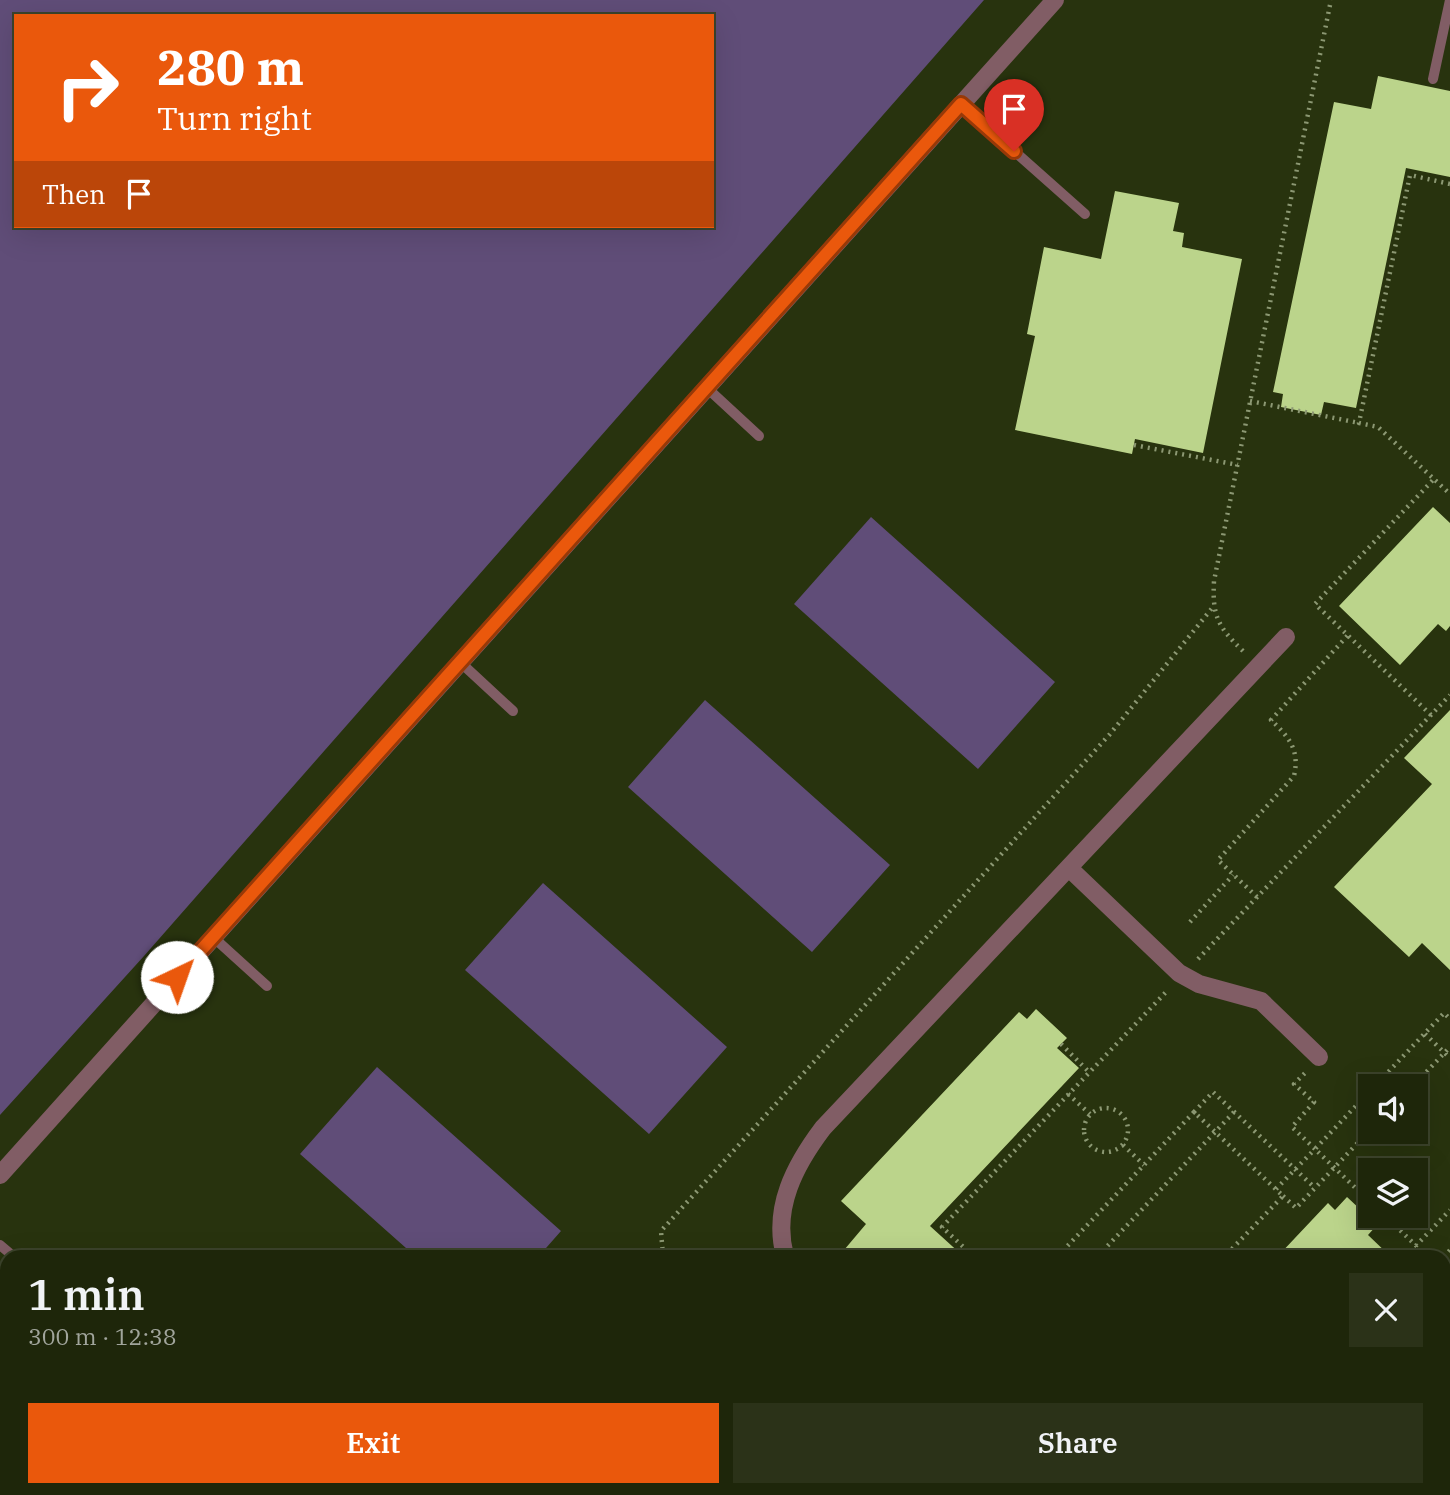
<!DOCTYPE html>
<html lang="en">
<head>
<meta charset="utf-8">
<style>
  :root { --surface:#1e260a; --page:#2b3218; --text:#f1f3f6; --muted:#a1a59c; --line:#3c432b; --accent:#ea580c }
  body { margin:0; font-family:"IBM Plex Serif",serif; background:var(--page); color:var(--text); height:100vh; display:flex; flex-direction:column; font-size:26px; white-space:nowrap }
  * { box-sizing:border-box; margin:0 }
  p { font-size:23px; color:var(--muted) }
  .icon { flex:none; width:38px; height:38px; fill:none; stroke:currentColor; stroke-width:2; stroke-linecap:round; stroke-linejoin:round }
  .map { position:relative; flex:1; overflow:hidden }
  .sheet { position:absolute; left:0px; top:1250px; width:1451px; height:247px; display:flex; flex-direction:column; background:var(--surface); border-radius:21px 21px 0 0; box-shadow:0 7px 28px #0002,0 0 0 2px var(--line) }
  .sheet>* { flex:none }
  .top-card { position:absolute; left:14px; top:14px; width:700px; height:214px; border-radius:0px; box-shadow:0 7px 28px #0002,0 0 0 2px var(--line); background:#ea580c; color:#fff; overflow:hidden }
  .buttons { position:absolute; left:1358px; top:1074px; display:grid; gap:14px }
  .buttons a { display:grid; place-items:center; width:70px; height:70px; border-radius:0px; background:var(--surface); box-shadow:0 7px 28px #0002,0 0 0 2px var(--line); font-size:35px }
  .pin { position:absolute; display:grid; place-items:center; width:60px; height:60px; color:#fff; margin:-72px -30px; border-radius:50% 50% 50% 0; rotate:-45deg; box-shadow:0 0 7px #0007 }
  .pin .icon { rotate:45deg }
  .me { position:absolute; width:77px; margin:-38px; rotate:42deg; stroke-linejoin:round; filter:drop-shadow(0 0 5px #0008) }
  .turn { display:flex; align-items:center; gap:24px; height:147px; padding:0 28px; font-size:32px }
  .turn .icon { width:91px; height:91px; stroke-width:2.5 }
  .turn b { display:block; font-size:49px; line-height:60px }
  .then { display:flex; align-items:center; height:66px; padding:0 28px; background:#0003; gap:14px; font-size:26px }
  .round { display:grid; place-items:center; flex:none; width:74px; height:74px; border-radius:0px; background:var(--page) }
  .head { display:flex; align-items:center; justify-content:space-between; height:119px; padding:0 28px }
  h1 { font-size:42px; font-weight:600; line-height:52px }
  .primary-button { display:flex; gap:14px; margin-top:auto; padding:14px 28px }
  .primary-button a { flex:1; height:80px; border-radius:0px; background:var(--accent); color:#fff; font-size:28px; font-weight:600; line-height:80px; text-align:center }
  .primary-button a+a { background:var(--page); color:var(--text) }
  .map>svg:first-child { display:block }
</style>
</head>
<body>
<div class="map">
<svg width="1450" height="1495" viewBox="0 0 1450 1495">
  <rect width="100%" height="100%" fill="#28330e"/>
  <path fill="#604d78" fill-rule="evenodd" d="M 0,0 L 984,0 L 144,956 L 0,1115 ZM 16,16 L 712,16 L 712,226 L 16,226 Z
    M 871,517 L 1055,682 L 978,769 L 794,604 Z
    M 705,700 L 890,865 L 812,952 L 628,787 Z
    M 543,883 L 727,1047 L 649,1134 L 465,970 Z
    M 377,1067 L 561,1231 L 539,1256 L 415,1256 L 300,1154 Z
    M 7,1479 L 7,1489 L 114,1489 L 120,1495 L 0,1495 L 0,1487 Z
    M 518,1489 L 616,1489 L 623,1495 L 524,1495 Z
    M 668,1489 L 765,1489 L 772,1495 L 674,1495 Z"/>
  <path fill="#bbd48b" d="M 1378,76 L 1450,91 L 1450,177 L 1406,168 L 1356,408 L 1324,402 L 1321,415 L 1281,407 L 1283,394 L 1273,392 L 1334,102 L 1371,109 Z
    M 1115,191 L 1179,203 L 1173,231 L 1184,233 L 1182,247 L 1242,259 L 1203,453 L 1135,439 L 1132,454 L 1015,430 L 1035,336 L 1027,334 L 1044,247 L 1101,259 Z
    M 1433,507 L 1450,523 L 1450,626 L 1446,631 L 1438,624 L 1400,665 L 1339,606 Z
    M 1450,710 L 1450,970 L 1422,943 L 1409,957 L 1334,887 L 1432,784 L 1404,758 Z
    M 1036,1009 L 1067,1038 L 1057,1048 L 1079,1068 L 930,1226 L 963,1256 L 839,1256 L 866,1224 L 841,1201 L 1019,1012 L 1027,1019 Z
    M 1347,1197 L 1377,1225 L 1368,1235 L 1390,1256 L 1278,1256 L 1328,1203 L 1335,1210 Z
    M 1450,1294 L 1450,1312 L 1444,1306 L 1444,1301 Z
    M 1277,1489 L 1404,1489 L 1410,1495 L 1283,1495 Z"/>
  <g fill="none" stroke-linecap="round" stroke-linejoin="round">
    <path stroke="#8c9873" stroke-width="4.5" stroke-dasharray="2 5" stroke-linecap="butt" d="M 1450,184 L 1410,175 L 1359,423 L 1378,427 L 1450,494
      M 1250,401 L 1359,423
      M 1134,445 L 1238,465
      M 1243,651 C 1218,627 1212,616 1214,581 L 1331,0
      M 1431,715 L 1315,604 L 1434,479
      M 1257,897 L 1218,860 L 1294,776 C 1300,750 1289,737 1271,720 L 1348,635
      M 1190,922 L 1233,875
      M 1198,959 L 1450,695
      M 1425,1034 L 1450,1058
      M 1061,1044 L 1089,1072
      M 1374,1087 L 1444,1013 L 1450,1019
      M 1412,1087 L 1450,1047
      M 1370,1091 L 1315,1149 L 1370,1202
      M 1068,1094 L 1090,1114
      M1084 1130a22 22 0 1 1 44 0a22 22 0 1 1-44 0Z
      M 1194,1112 L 1213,1092 L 1315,1188
      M 1123,1145 L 1144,1165
      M 1276,1189 L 1315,1149 L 1292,1127 L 1314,1102 L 1294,1084 L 1306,1072
      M 1283,1196 L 1296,1208 L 1370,1130
      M 1385,1216 L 1427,1256
      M 663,1256 L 661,1231 L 1110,734 L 1213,607
      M 973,1256 L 942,1227 L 1167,991
      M 1058,1256 L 1194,1112 L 1283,1196 L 1225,1256
      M 1098,1256 L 1234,1112
      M 1406,1256 L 1450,1210
      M 1444,1257 L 1450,1250
      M 1444,1272 L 1450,1278
      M 1444,1317 L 1450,1323
      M 1444,1391 L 1450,1384
      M 1179,1489 L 1185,1495
      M 1410,1489 L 1416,1495
      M 1088,1495 L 1093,1489
      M 1191,1495 L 1196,1489"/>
    <path stroke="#815d65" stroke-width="10" d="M 1433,79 L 1450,0
      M 961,104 L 1085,214
      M 707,388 L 759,436
      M 460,662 L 513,711
      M 213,937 L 267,986
      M 0,1245 L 13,1256"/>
    <path stroke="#815d65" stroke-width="18" d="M 1070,869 L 1179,973 L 1199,984 L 1261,1001 L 1319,1057
      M 0,1175 L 1055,0
      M 785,1256 C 772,1208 795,1165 823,1128 L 1286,637
      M 993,1489 L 999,1495"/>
  </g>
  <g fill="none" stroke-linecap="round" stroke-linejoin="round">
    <g stroke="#983908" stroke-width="18">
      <path id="route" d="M 177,977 L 961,104 L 1014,151"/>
    </g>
    <use href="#route" stroke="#ea580c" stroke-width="12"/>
  </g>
</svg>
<div class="buttons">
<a><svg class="icon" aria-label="sound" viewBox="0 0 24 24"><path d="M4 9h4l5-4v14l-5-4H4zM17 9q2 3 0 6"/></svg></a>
<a><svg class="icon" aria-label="layers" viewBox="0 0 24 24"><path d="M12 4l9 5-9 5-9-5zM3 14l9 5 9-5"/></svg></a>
</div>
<div class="pin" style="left:1014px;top:151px;background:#d93025"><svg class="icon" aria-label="arrive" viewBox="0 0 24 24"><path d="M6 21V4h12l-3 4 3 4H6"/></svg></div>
<svg class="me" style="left:177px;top:977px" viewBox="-20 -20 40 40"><circle r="19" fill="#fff"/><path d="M0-13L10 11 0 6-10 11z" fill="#ea580c"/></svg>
<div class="top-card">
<div class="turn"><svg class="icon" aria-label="right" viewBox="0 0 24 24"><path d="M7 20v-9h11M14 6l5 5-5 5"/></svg><div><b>280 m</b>Turn right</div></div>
<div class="then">Then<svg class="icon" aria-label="arrive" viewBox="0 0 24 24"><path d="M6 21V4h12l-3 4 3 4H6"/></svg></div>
</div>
<section class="sheet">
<div class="head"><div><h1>1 min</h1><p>300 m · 12:38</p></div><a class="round"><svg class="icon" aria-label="close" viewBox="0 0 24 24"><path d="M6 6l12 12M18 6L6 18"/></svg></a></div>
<div class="primary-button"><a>Exit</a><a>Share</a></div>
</section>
</div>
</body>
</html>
